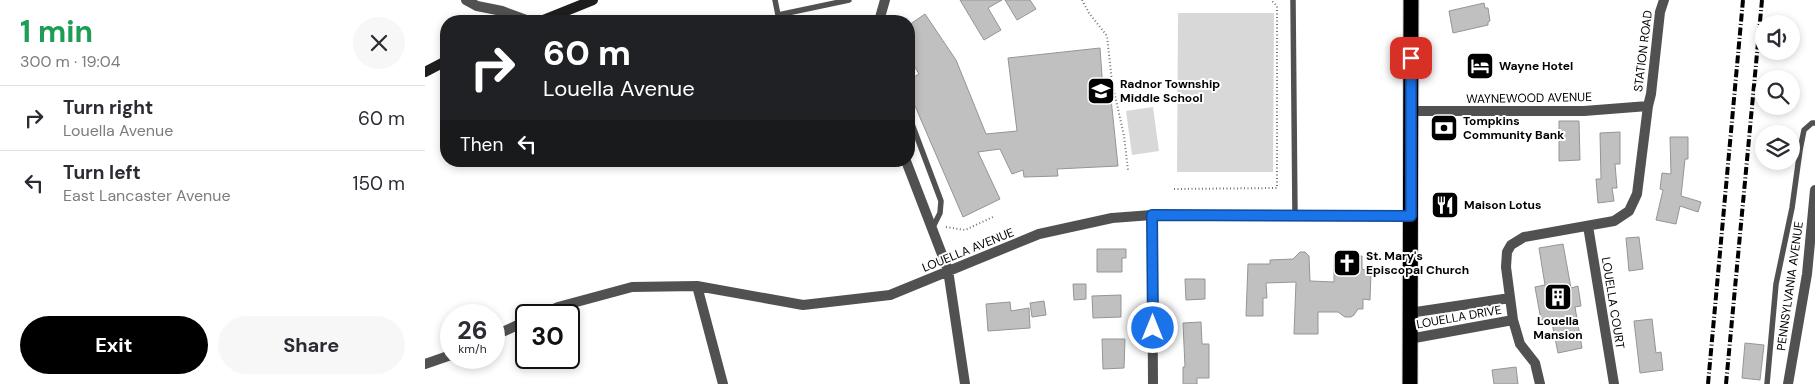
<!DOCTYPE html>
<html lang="en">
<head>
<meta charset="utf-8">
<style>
  :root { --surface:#fff; --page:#f7f7f7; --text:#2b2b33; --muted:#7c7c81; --line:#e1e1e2; --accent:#000 }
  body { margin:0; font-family:"DM Sans",sans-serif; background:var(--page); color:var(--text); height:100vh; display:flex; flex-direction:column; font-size:19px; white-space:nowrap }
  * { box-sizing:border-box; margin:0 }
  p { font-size:16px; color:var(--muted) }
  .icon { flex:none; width:28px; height:28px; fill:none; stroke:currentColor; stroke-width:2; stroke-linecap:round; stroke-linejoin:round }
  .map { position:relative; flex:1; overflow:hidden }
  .drawer { display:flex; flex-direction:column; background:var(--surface); width:425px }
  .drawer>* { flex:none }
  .banner { position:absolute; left:15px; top:15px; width:475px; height:152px; border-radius:20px; box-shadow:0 2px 8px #0003; background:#202124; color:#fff; overflow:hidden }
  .controls { position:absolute; left:1330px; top:15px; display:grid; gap:10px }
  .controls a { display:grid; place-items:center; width:45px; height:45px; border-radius:50%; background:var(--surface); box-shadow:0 2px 8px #0003; font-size:25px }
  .speed { position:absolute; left:15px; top:304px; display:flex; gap:10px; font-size:25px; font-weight:700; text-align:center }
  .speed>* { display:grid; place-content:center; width:65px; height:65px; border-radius:50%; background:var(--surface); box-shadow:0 2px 8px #0003; line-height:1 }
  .speed small { font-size:12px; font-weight:400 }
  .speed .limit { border:2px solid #111; border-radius:8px; background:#fff; color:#111 }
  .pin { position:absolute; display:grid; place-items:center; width:42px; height:42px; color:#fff; margin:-21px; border-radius:10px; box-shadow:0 2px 8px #0006 }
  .me { position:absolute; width:55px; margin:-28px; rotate:0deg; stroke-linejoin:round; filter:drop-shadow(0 0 4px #0008) }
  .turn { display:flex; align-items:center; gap:18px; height:105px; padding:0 20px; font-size:22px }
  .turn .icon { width:65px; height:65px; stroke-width:2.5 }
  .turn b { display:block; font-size:35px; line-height:42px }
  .then { display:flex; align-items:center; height:48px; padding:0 20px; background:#0003; gap:10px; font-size:19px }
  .round { display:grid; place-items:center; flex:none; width:52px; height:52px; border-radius:26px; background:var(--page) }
  .headline { display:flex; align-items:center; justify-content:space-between; height:85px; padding:0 20px }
  h1 { font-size:30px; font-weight:700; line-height:38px; color:#1e9e55 }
  .button { display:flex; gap:10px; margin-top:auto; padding:10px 20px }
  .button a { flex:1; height:58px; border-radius:30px; background:var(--accent); color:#fff; font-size:20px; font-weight:700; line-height:58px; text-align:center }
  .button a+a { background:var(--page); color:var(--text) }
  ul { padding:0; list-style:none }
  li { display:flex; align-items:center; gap:15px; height:65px; padding:0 20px; border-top:1px solid var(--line) }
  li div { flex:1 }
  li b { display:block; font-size:19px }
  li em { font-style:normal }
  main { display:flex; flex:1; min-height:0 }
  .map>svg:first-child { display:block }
</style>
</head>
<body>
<main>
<section class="drawer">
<div class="headline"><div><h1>1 min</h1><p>300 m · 19:04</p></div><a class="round"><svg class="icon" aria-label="close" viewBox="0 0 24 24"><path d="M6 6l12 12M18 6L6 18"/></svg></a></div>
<ul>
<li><svg class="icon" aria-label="right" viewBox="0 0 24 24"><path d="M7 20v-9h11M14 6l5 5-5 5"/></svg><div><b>Turn right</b><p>Louella Avenue</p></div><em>60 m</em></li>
<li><svg class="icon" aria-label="left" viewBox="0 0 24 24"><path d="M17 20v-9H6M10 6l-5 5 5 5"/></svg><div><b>Turn left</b><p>East Lancaster Avenue</p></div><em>150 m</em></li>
</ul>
<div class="button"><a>Exit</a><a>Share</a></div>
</section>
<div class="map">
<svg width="1390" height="384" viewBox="0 0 1390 384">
  <rect width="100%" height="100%" fill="#fff"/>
  <path fill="#d8d8d8" d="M 753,13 L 849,13 L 848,172 L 752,172 Z
    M 728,107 L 734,151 L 707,155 L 701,111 Z"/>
  <path fill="#c0c0c0" stroke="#959595" d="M 535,0 L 577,0 L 563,8 L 576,30 L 559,40 Z
    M 580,0 L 605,0 L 611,9 L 592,20 Z
    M 1059,3 L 1060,8 L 1063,8 L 1065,21 L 1063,22 L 1063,25 L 1028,33 L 1024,11 Z
    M 500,14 L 531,60 L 561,134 L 592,131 L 583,58 L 675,48 L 678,90 L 685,89 L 693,166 L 632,169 L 633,176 L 599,177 L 598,170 L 587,174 L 575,149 L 553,152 L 575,199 L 538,217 L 484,92 L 484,80 L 494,74 L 484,57 L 484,25 Z
    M 1134,121 L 1154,121 L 1155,160 L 1134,161 Z
    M 1195,132 L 1195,164 L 1190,164 L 1192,188 L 1187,188 L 1189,201 L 1173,203 L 1171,179 L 1176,179 L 1175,133 Z
    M 1245,137 L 1263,137 L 1263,159 L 1260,159 L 1256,196 L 1276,202 L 1273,212 L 1255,206 L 1251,224 L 1231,220 L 1238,190 L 1235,189 L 1237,173 L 1246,174 Z
    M 1214,237 L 1218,269 L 1204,271 L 1201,238 Z
    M 1138,244 L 1146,288 L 1153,286 L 1156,306 L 1150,307 L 1157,348 L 1133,353 L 1126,318 L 1116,320 L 1110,287 L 1120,285 L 1114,248 Z
    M 672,249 L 701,249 L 701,258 L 697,258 L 697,272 L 672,272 Z
    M 875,252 L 880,252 L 884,256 L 885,281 L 909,282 L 909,257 L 918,256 L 918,252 L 927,252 L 927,256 L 937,256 L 937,269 L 946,272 L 945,300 L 938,299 L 938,309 L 933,309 L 929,315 L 926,317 L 920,317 L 913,312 L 893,312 L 893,334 L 869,334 L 871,282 L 841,283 L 842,298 L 838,298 L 838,316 L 821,316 L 823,264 L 845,264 L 845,260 L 868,259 Z
    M 760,279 L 780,279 L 780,299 L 761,300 Z
    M 648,284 L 661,284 L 661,299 L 649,300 Z
    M 696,295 L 696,317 L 668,318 L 667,296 Z
    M 619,301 L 621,315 L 607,317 L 605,303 Z
    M 585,302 L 586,311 L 604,308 L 605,328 L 563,331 L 561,304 Z
    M 1227,319 L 1231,353 L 1236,352 L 1238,370 L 1215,373 L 1209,321 Z
    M 776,322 L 777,344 L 784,344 L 784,378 L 772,378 L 772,384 L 758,384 L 758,367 L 760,367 L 758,323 Z
    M 677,339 L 700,339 L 699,368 L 678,369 Z
    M 1320,343 L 1339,345 L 1335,380 L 1317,378 Z
    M 1091,367 L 1093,384 L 1069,384 L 1067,370 Z"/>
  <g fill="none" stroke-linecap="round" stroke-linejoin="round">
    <g stroke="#dbdbdb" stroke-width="17">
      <path id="highway" d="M 985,384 L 986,0"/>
    </g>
    <path stroke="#737373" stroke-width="2" stroke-dasharray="1 2.5" stroke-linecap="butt" d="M 657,0 L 664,13 L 682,36 L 687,82 L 699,136 L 703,170
      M 749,189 L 852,188 L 852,6 L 846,0
      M 521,227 L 540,230 L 568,217"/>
    <path stroke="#515151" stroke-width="5.5" d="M 350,0 L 353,15 L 424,0
      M 868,0 L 870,215
      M 484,122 L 487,124 L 516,201 L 515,213 L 507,229
      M 1342,384 L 1351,284 L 1367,208 L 1375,150 L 1379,130 L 1387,123 L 1390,123"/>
    <path stroke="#515151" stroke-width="10" d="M 41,0 L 52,6 L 77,11 L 104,21
      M 454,21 L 460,0
      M 985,111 L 1159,111 L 1223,106
      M 481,161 L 523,270 L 540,384
      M 727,215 L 728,384
      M 1163,226 L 1189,384
      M 272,286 L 298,384
      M 984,313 L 1085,298
      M 115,315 L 133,307 L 207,287 L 272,286 L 378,305 L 465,295 L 614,234 L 687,218 L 727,215 L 986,216
      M 69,336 L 101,321
      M 984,339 L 1088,320
      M 0,364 L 26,355
      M 1115,384 L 1110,363 L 1095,344 L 1088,320 L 1081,267 L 1082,252 L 1086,245 L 1099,237 L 1189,221 L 1204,211 L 1212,194 L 1223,106 L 1226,94 L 1235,12 L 1239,0
      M 1363,384 L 1382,274 L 1390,190"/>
    <path stroke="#1e1e1e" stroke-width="10" d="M 116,21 L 168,0
      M 0,72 L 21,61"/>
    <use href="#highway" stroke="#000" stroke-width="15"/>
    <path stroke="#000" stroke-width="4" stroke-dasharray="8 2.5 1 2.5" stroke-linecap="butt" d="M 1283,384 L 1318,0
      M 1301,384 L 1337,0"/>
  </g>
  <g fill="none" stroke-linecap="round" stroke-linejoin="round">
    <g stroke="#114b97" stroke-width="12">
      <path id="route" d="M 728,328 L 727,215 L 986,216 L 986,58"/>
    </g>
    <use href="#route" stroke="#1a73e8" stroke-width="9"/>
  </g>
  <defs>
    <g id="hotel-square" transform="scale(1.4375)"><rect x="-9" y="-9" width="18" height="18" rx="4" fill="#000" stroke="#fff"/><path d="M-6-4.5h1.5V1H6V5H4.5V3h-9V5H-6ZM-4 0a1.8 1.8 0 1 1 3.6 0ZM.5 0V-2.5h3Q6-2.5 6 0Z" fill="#fff"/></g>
    <g id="school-square" transform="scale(1.4375)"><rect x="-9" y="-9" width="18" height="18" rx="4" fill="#000" stroke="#fff"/><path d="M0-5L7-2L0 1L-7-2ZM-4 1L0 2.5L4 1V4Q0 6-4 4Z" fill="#fff"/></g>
    <g id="bank-square" transform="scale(1.4375)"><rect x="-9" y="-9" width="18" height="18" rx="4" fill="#000" stroke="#fff"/><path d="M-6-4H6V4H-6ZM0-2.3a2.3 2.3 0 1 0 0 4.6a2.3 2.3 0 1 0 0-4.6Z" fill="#fff"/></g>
    <g id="restaurant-square" transform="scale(1.4375)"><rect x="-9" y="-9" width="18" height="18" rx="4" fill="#000" stroke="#fff"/><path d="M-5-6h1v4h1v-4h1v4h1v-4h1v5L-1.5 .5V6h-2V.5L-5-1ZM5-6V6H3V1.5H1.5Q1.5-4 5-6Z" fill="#fff"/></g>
    <g id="church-square" transform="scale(1.4375)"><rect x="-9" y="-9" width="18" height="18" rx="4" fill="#000" stroke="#fff"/><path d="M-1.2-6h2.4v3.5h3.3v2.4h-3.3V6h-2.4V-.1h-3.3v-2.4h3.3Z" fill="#fff"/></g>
    <g id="building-square" transform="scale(1.4375)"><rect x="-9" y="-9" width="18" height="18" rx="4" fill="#000" stroke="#fff"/><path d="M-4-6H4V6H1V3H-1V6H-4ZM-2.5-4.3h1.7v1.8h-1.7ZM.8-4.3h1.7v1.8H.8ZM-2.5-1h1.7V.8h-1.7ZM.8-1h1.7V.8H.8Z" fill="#fff"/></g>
  </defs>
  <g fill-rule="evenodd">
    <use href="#hotel-square" x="1055" y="66"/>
    <use href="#school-square" x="676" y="91"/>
    <use href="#bank-square" x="1019" y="128"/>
    <use href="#restaurant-square" x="1020" y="205"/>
    <use href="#church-square" x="922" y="263"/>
    <use href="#building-square" x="1133" y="297"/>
  </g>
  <g text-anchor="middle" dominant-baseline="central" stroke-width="4" stroke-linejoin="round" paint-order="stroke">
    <g font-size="12" fill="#000" stroke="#fff">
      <text transform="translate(1218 51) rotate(-83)">STATION ROAD</text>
      <text transform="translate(1104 98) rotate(-1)">WAYNEWOOD AVENUE</text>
      <text transform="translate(543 250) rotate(-22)">LOUELLA AVENUE</text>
      <text transform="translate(1365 286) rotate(-82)">PENNSYLVANIA AVENUE</text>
      <text transform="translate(1188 303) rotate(81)">LOUELLA COURT</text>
      <text transform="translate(1034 317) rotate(-10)">LOUELLA DRIVE</text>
    </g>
    <g font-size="12" font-weight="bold" fill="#000" stroke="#fff" text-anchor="start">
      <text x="1074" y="66">Wayne Hotel</text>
      <text x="695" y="84">Radnor Township<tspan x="695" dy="14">Middle School</tspan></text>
      <text x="1038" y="121">Tompkins<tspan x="1038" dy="14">Community Bank</tspan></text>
      <text x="1039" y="205">Maison Lotus</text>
      <text x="941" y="256">St. Mary's<tspan x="941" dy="14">Episcopal Church</tspan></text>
      <text x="1133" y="321" text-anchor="middle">Louella<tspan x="1133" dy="14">Mansion</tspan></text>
    </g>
  </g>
</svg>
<div class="controls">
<a><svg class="icon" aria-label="sound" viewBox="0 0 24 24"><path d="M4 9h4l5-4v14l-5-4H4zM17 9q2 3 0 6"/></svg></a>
<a><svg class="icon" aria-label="search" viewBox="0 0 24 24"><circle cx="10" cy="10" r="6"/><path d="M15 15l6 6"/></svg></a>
<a><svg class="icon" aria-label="layers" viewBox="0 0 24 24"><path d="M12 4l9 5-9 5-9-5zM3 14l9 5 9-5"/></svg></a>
</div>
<div class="speed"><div>26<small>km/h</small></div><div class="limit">30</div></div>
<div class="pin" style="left:986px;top:58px;background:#d93025"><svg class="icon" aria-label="arrive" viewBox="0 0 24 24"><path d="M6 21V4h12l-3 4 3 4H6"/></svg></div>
<svg class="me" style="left:728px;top:328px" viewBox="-20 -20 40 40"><circle r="17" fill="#1a73e8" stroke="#fff" stroke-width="3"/><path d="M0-11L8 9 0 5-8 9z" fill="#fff"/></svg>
<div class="banner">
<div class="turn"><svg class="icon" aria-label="right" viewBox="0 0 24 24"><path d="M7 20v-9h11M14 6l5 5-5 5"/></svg><div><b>60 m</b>Louella Avenue</div></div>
<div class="then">Then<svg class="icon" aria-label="left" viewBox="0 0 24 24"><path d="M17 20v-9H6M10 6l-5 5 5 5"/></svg></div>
</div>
</div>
</main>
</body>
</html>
